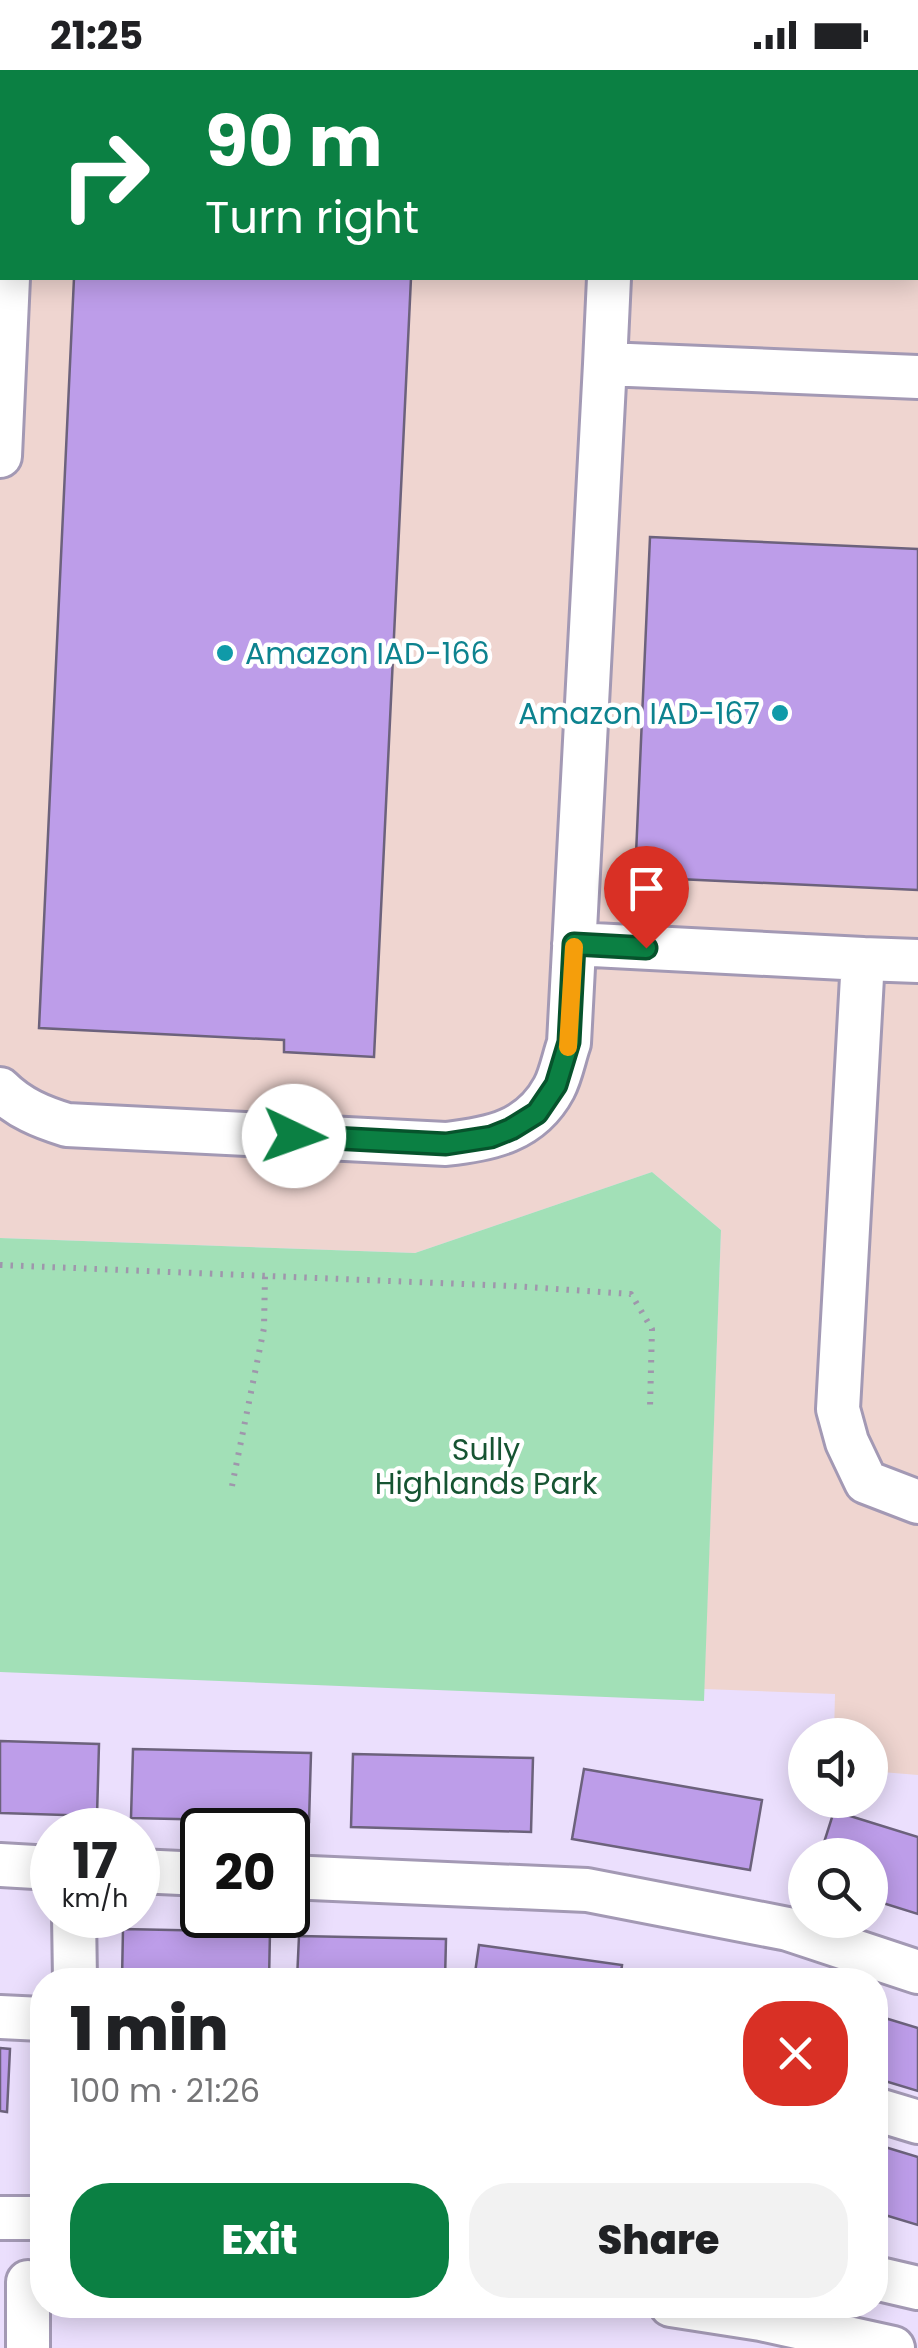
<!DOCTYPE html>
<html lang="en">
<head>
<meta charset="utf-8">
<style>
  :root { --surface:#fff; --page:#f2f2f2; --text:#202124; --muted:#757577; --accent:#0b8043 }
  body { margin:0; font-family:Poppins,sans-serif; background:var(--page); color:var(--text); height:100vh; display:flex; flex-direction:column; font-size:38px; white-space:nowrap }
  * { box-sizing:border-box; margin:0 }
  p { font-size:32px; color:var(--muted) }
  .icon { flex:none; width:55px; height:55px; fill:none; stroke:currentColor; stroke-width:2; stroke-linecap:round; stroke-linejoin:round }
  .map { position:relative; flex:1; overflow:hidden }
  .sheet { position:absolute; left:30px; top:1898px; width:858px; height:350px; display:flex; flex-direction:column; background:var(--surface); border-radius:40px; box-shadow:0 5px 25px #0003 }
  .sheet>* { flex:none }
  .banner { position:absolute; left:0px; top:0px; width:920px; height:210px; box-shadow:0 5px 25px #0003; background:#0b8043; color:#fff; overflow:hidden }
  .tools { position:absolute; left:788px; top:1648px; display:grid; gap:20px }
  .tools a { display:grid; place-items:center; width:100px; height:100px; border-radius:50%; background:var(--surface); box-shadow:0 5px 25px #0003; font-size:50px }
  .speed { position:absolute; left:30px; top:1738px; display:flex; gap:20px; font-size:50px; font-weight:700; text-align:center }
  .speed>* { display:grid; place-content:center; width:130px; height:130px; border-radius:50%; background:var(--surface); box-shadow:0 5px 25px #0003; line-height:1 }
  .speed small { font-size:25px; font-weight:400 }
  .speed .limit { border:5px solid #111; border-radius:15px; background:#fff; color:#111 }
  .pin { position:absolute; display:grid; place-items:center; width:85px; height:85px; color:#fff; margin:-102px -42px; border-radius:50% 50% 50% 0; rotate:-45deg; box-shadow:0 0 10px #0007 }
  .pin .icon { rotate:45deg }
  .me { position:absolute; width:110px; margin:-55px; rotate:93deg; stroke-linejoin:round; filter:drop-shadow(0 0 8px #0008) }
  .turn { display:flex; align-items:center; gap:35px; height:210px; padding:0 40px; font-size:45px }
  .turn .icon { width:130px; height:130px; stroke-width:2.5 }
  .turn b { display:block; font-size:70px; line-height:85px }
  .round { display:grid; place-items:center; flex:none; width:105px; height:105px; border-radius:40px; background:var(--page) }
  .head { display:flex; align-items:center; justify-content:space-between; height:170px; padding:0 40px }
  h1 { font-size:60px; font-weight:800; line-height:75px }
  .primary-button { display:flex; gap:20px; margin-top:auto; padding:20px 40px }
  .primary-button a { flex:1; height:115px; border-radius:40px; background:var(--accent); color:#fff; font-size:40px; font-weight:800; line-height:115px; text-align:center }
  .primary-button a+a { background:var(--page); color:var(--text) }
  .status { display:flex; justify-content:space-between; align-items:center; height:70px; padding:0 50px; background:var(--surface); direction:ltr }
  .status svg { height:28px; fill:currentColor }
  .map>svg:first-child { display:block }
</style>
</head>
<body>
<div class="status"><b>21:25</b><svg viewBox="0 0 49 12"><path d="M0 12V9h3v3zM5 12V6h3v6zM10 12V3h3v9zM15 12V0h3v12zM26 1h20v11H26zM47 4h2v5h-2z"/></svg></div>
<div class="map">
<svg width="918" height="2278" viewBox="0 0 918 2278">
  <rect width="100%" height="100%" fill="#ebdffd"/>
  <path fill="#efd5d0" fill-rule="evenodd" d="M 0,0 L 918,0 L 918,1705 L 870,1701 L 870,1665 L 834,1665 L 835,1624 L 704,1619 L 721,1160 L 652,1102 L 415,1183 L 0,1168 ZM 2,2 L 918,2 L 918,208 L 2,208 Z"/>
  <path fill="#a2e0b7" d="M 652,1102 L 721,1160 L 704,1631 L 0,1602 L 0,1168 L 415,1183 Z"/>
  <path fill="#bd9de9" stroke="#6c627c" stroke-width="2.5" d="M 705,0 L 918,0 L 918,139 L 918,2 L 705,2 Z
    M 74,208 L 411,208 L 374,987 L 284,982 L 284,970 L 39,958 Z
    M 650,467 L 918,479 L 918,820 L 635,807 Z
    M 0,1671 L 99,1674 L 97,1746 L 0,1743 Z
    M 133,1679 L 311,1683 L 309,1752 L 131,1748 Z
    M 353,1684 L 533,1688 L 531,1762 L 351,1757 Z
    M 584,1699 L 762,1730 L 750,1800 L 572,1769 Z
    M 834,1741 L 918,1767 L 918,1844 L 870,1829 L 870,1785 L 820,1785 Z
    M 123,1859 L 270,1862 L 269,1910 L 122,1910 Z
    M 299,1866 L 446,1869 L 445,1910 L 297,1910 Z
    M 479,1875 L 622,1895 L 620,1910 L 474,1910 Z
    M 668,1903 L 708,1910 L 666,1910 Z
    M 875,1945 L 918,1958 L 918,2021 L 875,2008 Z
    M 0,1978 L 10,1979 L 7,2042 L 0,2041 Z
    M 875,2074 L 918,2087 L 918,2155 L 875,2142 Z"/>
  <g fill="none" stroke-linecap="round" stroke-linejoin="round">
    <g stroke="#a399b4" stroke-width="48">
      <path id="minor" d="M 207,0 L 259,2
        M 80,2 L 88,0
        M 618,2 L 618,0
        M 609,208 L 605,294 L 918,307
        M 0,386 L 8,208
        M 574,874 L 863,889 L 838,1339 L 847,1372 L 866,1412 L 918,1432
        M 863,889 L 918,891
        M 0,1019 C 19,1038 41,1047 67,1055 L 446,1074 C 491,1069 531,1061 554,1018 C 561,1005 564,987 569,973 L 605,294
        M 0,1795 L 52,1798
        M 138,1801 L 202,1804
        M 288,1807 L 587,1820 L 788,1859 L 918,1902
        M 74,1845 L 75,1910
        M 0,1947 L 42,1949
        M 875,2039 L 918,2052
        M 0,2148 L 42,2148
        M 875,2208 L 918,2218
        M 28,2212 L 28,2278
        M 671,2235 L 761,2249 L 893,2278"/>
    </g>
    <path stroke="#9f96ac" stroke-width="6" stroke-dasharray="2.5 8" stroke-linecap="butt" d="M 0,1195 L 512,1216 L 631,1224 L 652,1259 L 650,1337
      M 232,1416 L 264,1258 L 265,1206"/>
    <use href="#minor" stroke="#fff" stroke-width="42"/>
  </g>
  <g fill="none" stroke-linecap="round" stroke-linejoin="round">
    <g stroke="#07532c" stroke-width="25">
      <path id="route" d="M 294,1066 L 446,1074 L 491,1067 L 511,1059 L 537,1043 L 556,1015 L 569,972 L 574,874 L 646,878"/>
    </g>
    <use href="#route" stroke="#0b8043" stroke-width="18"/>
    <path stroke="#f59e0b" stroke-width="18" d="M 568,977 L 574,877"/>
  </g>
  <g fill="#0f9aa8" stroke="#fff" stroke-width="4">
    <circle cx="225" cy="583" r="10"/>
    <circle cx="780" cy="643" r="10"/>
  </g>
  <g text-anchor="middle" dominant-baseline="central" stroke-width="9" stroke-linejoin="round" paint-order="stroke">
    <g font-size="30" fill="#0d838f" stroke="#fff" text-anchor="start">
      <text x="245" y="583">Amazon IAD-166</text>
      <text x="760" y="643" text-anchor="end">Amazon IAD-167</text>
    </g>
    <g font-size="30" fill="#165432" stroke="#fff">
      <text x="486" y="1379">Sully<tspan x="486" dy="34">Highlands Park</tspan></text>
    </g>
  </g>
</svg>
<div class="tools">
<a><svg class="icon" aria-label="sound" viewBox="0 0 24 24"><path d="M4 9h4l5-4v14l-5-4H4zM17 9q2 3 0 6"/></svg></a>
<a><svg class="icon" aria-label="search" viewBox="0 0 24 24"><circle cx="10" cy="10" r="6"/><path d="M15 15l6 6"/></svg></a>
</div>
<div class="speed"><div>17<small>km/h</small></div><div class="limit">20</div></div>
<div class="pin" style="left:646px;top:878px;background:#d93025"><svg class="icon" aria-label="arrive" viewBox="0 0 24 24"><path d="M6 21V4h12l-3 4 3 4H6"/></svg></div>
<svg class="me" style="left:294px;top:1066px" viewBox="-20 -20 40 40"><circle r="19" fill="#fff"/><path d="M0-13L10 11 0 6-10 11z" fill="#0b8043"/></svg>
<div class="banner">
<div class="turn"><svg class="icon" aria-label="right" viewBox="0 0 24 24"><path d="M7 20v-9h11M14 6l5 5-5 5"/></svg><div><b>90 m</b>Turn right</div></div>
</div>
<section class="sheet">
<div class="head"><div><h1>1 min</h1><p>100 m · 21:26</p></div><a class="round" style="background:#d93025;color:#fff"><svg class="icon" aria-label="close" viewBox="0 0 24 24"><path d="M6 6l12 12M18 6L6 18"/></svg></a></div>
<div class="primary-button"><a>Exit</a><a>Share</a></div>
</section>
</div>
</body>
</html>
